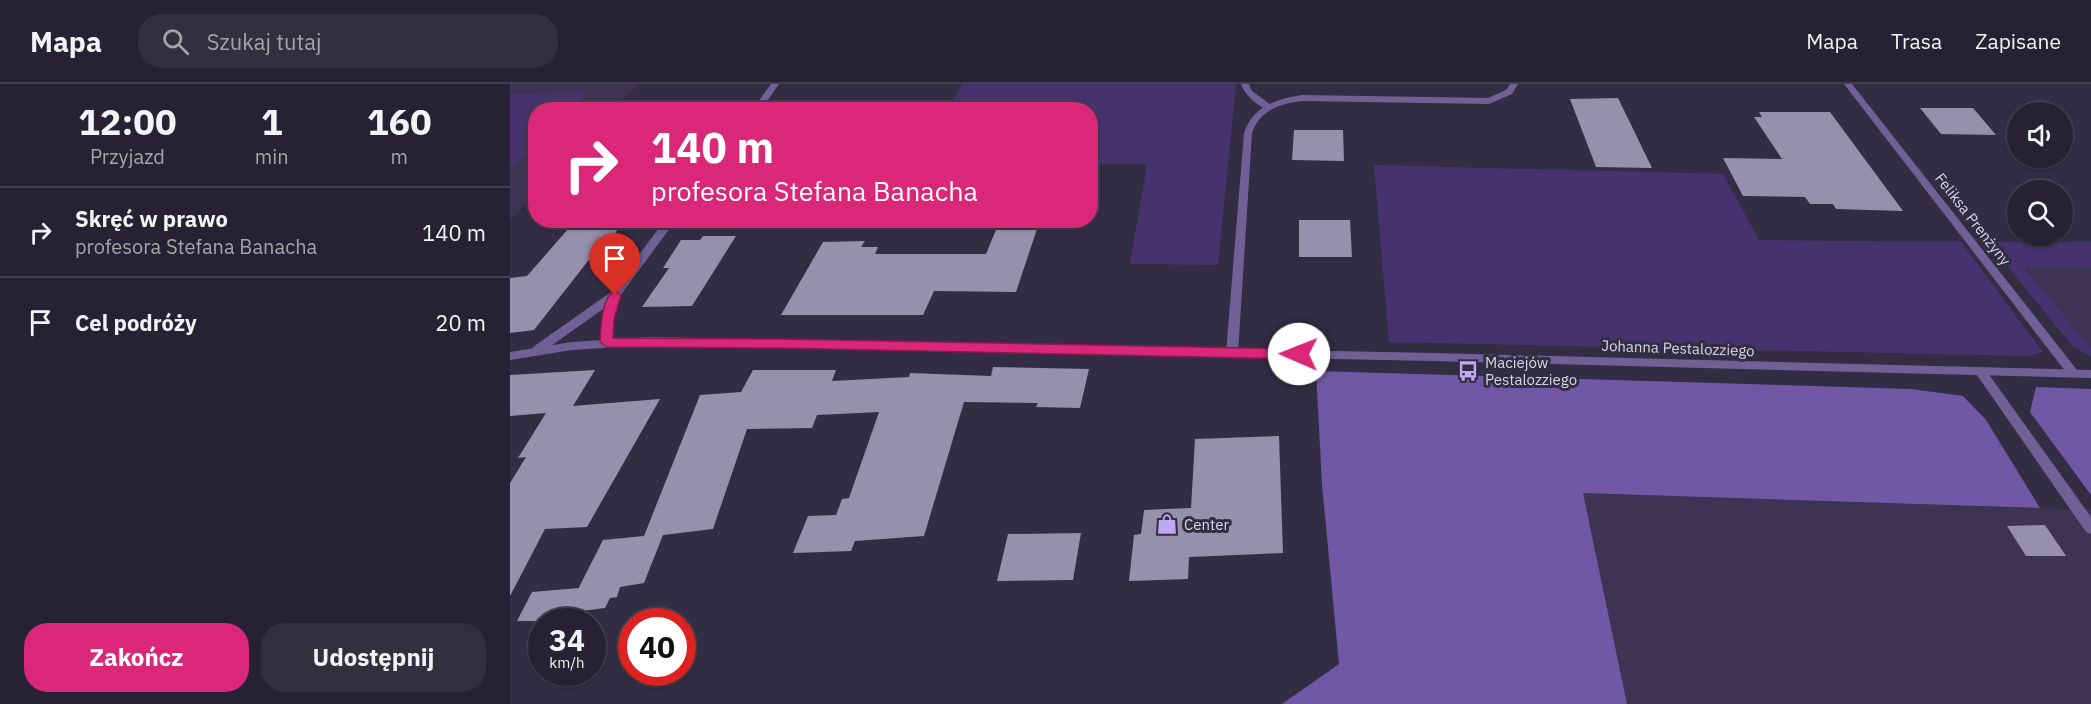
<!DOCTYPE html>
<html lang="pl">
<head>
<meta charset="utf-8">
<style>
  :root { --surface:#262233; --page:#322f3f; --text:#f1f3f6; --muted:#a4a4ac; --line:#423f4e; --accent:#db2777 }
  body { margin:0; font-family:"IBM Plex Sans",sans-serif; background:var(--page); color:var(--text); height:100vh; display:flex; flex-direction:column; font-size:22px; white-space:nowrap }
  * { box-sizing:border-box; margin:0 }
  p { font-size:20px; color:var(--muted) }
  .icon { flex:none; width:33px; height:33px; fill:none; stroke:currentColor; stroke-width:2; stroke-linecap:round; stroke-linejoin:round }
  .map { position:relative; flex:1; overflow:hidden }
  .details { display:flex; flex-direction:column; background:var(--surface); width:510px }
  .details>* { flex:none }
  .banner { position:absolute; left:18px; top:18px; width:570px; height:126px; border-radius:24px; box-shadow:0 2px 4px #0004,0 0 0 2px var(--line); background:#db2777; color:#fff; overflow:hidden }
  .fabs { position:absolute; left:1497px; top:18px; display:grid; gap:12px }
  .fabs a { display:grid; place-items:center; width:66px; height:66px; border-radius:50%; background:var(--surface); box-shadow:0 2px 4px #0004,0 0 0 2px var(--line); font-size:30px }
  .speed { position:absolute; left:18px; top:524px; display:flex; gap:12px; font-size:30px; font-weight:700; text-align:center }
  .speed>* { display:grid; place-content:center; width:78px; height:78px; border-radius:50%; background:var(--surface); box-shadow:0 2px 4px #0004,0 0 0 2px var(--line); line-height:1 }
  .speed small { font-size:15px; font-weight:400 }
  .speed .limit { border:9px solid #d22; background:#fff; color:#111 }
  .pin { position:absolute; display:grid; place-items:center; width:51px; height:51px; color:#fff; margin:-62px -26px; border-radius:50% 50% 50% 0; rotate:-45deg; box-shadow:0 0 6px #0007 }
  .pin .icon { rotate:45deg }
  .me { position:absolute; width:66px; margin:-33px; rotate:271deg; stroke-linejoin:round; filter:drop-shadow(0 0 4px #0008) }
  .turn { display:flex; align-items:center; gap:21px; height:126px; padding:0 24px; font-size:27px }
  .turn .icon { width:78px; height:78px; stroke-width:2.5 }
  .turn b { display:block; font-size:42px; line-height:51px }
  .eta { display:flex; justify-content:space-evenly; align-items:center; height:102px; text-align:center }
  .eta b { font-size:36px; font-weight:700; line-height:42px }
  .cta { display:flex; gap:12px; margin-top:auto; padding:12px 24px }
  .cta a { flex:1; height:69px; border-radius:24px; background:var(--accent); color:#fff; font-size:24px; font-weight:700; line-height:69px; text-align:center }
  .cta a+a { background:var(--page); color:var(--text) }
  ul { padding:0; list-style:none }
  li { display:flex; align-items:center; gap:18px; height:90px; padding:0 24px; border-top:2px solid var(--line) }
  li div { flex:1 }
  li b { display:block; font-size:22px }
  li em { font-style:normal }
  header { display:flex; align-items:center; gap:36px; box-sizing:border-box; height:84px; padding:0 30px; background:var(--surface); border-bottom:2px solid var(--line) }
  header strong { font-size:28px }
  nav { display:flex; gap:33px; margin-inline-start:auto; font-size:21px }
  .search { width:420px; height:54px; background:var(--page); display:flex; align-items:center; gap:15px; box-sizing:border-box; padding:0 21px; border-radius:24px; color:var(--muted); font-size:22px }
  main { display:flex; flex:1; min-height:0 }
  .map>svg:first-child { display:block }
</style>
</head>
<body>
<header>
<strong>Mapa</strong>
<div class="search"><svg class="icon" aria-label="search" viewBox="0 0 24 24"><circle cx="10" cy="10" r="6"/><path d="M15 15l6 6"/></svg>Szukaj tutaj</div>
<nav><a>Mapa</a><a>Trasa</a><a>Zapisane</a></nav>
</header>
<main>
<section class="details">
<div class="eta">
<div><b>12:00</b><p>Przyjazd</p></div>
<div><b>1</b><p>min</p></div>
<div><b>160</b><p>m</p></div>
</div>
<ul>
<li><svg class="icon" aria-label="right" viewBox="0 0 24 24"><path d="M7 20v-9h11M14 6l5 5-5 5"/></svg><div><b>Skręć w prawo</b><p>profesora Stefana Banacha</p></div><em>140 m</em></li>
<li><svg class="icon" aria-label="arrive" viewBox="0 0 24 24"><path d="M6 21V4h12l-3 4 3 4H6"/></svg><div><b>Cel podróży</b></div><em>20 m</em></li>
</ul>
<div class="cta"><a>Zakończ</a><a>Udostępnij</a></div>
</section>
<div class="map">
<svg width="1581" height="620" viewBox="0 0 1581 620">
  <rect width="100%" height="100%" fill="#332d44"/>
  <path fill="#3c3452" d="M 0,0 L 128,0 L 104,25 L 26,26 L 25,109 L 0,136 Z
    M 1515,183 L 1581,184 L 1581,264 L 1579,264 Z
    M 1072,409 L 1581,426 L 1581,620 L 1117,620 Z"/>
  <path fill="#46326e" d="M 452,0 L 726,0 L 708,181 L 620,180 L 637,80 L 581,80 L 580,26 L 439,25 Z
    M 77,9 L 61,25 L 26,26 L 25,62 L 5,82 L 0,82 L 0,13 L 3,10 Z
    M 864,81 L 1213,90 L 1249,156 L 1451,158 L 1533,268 L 1517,272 L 879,258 Z
    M 1478,158 L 1581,158 L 1581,184 L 1515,184 L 1581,264 L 1581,273 L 1563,263 Z"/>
  <path fill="#7158a6" d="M 806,287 L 1401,305 L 1453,312 L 1476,336 L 1530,424 L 1073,409 L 1117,620 L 772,620 L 829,580 L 812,400 Z
    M 1526,303 L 1581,305 L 1581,411 L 1520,328 Z"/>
  <path fill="#9790ac" d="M 1108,14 L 1142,84 L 1086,83 L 1060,15 Z
    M 1410,24 L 1463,24 L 1486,51 L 1431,50 Z
    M 1249,28 L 1320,28 L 1393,127 L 1326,125 L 1323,120 L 1300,120 L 1295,113 L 1233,112 L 1213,74 L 1272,75 L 1244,33 L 1252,33 Z
    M 784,46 L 833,46 L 834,77 L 782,76 Z
    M 66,136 L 116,136 L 89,168 L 85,168 L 24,246 L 0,249 L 0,194 L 17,192 Z
    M 490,136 L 530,136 L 506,208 L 424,207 L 413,231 L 271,231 L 313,158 L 355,157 L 351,163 L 368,163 L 365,170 L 476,170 Z
    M 789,136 L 840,136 L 842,173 L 789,173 Z
    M 193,152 L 226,152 L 182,222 L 132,223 L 159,184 L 153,184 L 171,156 L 190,156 Z
    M 483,283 L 579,285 L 570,324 L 526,323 L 528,319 L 454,318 L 414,452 L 345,457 L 341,467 L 283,469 L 298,432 L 326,431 L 332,415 L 339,414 L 369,328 L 307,331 L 302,344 L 237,345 L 203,445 L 153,451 L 134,499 L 110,503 L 107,513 L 100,514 L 95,524 L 56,529 L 93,456 L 134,452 L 190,311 L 231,308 L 243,286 L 326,286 L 322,297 L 399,293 L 400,289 L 481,292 Z
    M 85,286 L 63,322 L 150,315 L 77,443 L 35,445 L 0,512 L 0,399 L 16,373 L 8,374 L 36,329 L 0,332 L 0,291 Z
    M 769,352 L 773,469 L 679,473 L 678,495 L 619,497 L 624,451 L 631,450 L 634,426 L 681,424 L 685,355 Z
    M 1535,441 L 1556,472 L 1516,472 L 1497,442 Z
    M 571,449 L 563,496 L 487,497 L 498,450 Z
    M 69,504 L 52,537 L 7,537 L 22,508 Z"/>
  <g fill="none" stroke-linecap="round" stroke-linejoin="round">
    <path fill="#6f6195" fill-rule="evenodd" d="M 731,0 L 739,0 L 742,7 L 761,21 L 761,25 C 749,25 735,11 731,0 Z
      M 1471,284 L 1475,285 L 1581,433 L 1581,450 L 1576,448 L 1467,291 L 1465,288 L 1467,285 Z"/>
    <path fill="#6f6195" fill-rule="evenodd" d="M 261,0 L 269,0 L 251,26 L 242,26 Z
      M 1000,0 L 1008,0 L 1002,10 L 979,20 L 792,17 C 769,20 750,26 742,49 L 728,269 L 726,272 L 718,272 L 716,269 L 734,49 C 743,22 766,15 792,11 L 978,14 L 996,6 Z
      M 1334,0 L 1342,0 L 1567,286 L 1569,289 L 1567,292 L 1559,292 Z
      M 155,136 L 166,136 L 110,212 L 104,235 L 101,261 L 93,261 L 91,258 L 92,235 L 96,223 L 31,269 L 23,269 L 21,266 L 23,263 L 101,208 Z"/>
    <path fill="#6f6195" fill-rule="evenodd" d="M 138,253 L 924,269 L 1581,286 L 1581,294 L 924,277 L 138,261 L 62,266 L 0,276 L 0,268 L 62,258 Z"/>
  </g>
  <path fill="#db2777" stroke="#8e194d" stroke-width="1.5" d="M 105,207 L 111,211 L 104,235 L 103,254 L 270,255 L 789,265 L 796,270 L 789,275 L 270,264 L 97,263 L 90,258 C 91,246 91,212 105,207 Z"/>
  <defs>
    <g id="bus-bare" transform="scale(1.62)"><path d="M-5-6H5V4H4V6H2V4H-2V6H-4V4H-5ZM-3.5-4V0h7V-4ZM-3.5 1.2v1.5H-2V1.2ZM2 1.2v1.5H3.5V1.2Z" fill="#bea9f5" stroke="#332d44" stroke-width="2.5" paint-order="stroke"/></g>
    <g id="shop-bare" transform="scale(1.62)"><path d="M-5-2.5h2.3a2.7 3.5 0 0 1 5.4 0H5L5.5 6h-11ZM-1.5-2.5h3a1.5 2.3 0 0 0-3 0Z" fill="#bea9f5" stroke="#332d44" stroke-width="2.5" paint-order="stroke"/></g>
  </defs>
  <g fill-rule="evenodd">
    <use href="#bus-bare" x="958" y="287"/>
    <use href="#shop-bare" x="657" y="440"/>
  </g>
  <g text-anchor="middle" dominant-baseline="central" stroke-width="6" stroke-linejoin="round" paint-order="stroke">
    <g font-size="15" fill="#d9d5e5" stroke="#332d44">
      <text transform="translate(1463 135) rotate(52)">Feliksa Prenżyny</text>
      <text transform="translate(1168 264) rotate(2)">Johanna Pestalozziego</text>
    </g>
    <g font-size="15" fill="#d9d5e5" stroke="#332d44" text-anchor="start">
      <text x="975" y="278">Maciejów<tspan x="975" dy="17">Pestalozziego</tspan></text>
      <text x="674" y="440">Center</text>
    </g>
  </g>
</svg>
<div class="fabs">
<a><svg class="icon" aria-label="sound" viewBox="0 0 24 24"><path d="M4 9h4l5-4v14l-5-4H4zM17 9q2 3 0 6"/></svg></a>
<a><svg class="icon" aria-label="search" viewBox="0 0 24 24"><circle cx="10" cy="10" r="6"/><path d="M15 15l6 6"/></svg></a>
</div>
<div class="speed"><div>34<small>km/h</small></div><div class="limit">40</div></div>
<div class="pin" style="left:105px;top:211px;background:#d93025"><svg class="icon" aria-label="arrive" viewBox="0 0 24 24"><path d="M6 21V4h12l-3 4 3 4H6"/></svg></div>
<svg class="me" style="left:789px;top:270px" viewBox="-20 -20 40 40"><circle r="19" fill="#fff"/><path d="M0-13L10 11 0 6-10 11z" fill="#db2777"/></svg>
<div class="banner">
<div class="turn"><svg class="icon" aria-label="right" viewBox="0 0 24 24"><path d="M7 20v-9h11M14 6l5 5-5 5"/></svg><div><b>140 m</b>profesora Stefana Banacha</div></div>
</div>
</div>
</main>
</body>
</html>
